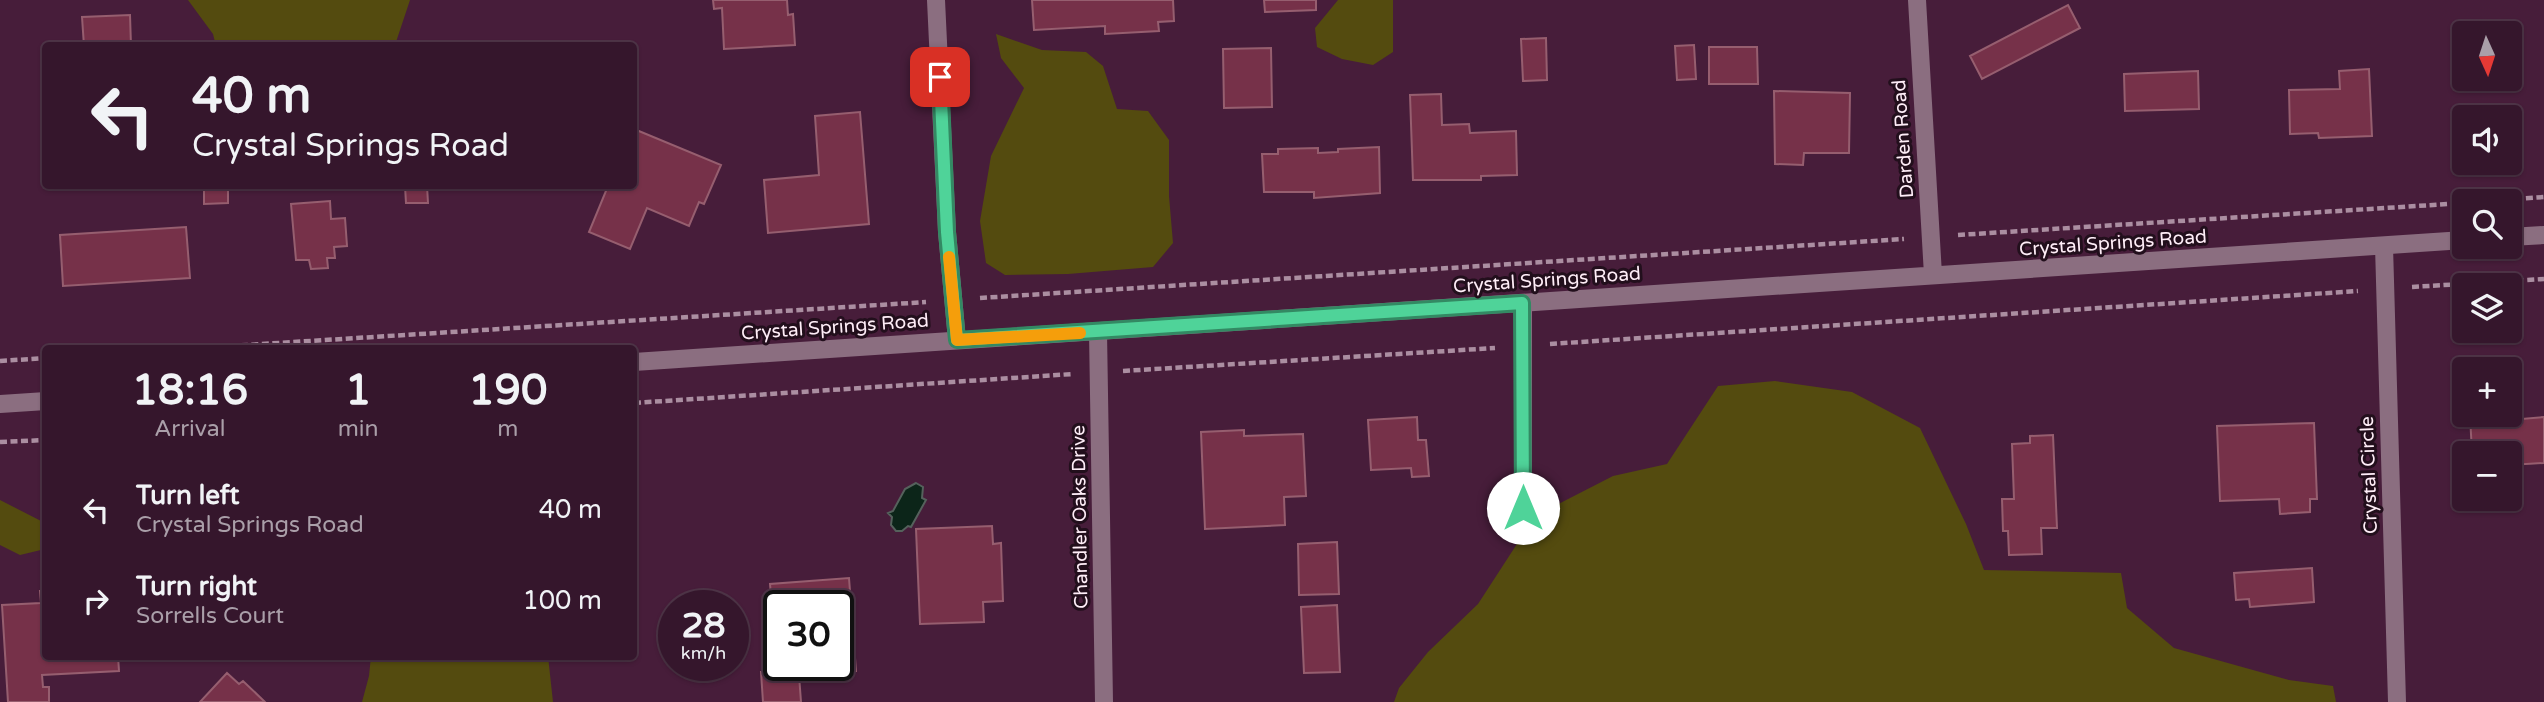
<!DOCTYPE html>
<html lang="en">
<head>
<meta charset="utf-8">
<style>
  :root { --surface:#35162c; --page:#402338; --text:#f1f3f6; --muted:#aa9fa9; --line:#4f3548 }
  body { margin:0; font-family:"Varela Round",sans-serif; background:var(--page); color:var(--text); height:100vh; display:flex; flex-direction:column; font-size:26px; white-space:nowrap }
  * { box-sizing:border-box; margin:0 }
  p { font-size:23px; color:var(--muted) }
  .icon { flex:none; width:38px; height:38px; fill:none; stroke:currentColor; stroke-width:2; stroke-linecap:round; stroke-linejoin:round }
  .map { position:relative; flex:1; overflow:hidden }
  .details { position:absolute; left:42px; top:345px; width:595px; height:315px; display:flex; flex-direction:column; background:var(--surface); border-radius:7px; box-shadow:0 2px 5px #0004,0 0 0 2px var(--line) }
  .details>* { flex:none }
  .banner { position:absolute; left:42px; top:42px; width:595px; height:147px; border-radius:7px; box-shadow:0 2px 5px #0004,0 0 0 2px var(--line); background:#35162c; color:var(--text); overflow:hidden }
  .needle { width:46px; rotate:177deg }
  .controls { position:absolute; left:2452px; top:21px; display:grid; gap:14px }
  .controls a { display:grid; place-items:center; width:70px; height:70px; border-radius:7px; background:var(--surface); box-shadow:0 2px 5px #0004,0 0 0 2px var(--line); font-size:35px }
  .speed { position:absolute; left:658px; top:590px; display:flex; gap:14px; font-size:35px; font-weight:700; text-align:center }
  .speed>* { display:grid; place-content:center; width:91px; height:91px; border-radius:50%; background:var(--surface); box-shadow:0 2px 5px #0004,0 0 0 2px var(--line); line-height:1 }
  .speed small { font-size:18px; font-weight:400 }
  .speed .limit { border:4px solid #111; border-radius:10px; background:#fff; color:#111 }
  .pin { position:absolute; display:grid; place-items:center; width:60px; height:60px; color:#fff; margin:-30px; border-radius:14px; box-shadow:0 4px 10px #0006 }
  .me { position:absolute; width:77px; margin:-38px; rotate:0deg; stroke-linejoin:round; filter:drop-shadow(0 0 5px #0008) }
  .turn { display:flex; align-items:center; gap:24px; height:147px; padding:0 35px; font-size:32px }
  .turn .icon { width:91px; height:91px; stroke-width:2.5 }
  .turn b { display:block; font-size:49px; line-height:60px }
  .eta { display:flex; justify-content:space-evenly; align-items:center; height:119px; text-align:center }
  .eta b { font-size:42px; font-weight:700; line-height:49px }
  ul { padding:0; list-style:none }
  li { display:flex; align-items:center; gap:21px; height:91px; padding:0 35px }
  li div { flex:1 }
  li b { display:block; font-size:26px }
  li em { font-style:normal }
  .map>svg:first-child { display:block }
</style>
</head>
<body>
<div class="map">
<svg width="2544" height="702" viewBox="0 0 2544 702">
  <rect width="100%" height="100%" fill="#471d3a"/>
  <path fill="#544b0f" d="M 188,0 L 410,0 L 396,42 L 391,45 L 216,46 L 213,34 Z
    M 1338,0 L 1393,0 L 1393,52 L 1373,65 L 1342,59 L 1317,47 L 1315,28 Z
    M 996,34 L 1042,50 L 1086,52 L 1103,66 L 1117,109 L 1148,111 L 1169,140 L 1169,196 L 1173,243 L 1153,267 L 1068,274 L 1005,275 L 986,263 L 980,221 L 991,156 L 1024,88 L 1001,58 Z
    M 1775,381 L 1852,392 L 1920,428 L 1966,524 L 1984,570 L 2121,573 L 2127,608 L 2174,648 L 2289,680 L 2333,686 L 2336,702 L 1394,702 L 1399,688 L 1428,652 L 1478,604 L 1535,516 L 1613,476 L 1667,464 L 1718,386 Z
    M 0,500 L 45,523 L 45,549 L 20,555 L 0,545 Z
    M 371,656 L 548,656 L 553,702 L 362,702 L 369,676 Z"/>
  <path fill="#0c2519" stroke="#55615c" stroke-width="2" d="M 916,483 L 923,487 L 922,498 L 926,500 L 911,527 L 908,526 L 902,531 L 896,531 L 891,525 L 892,517 L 888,513 L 893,511 L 905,489 Z"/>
  <path fill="#763149" stroke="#965e6f" stroke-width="2" fill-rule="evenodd" d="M 713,0 L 787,0 L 788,15 L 793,14 L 795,45 L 724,49 L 722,8 L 714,9 Z
    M 1032,0 L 1173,0 L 1174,21 L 1158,22 L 1159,31 L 1105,34 L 1105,26 L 1034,30 Z
    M 1264,0 L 1316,0 L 1316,10 L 1265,12 Z
    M 2068,5 L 2080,28 L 1982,79 L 1970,56 Z
    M 130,15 L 131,46 L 84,46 L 82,17 Z
    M 1546,38 L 1547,80 L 1523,81 L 1521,39 Z
    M 1694,45 L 1696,79 L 1677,80 L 1675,46 Z
    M 1709,47 L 1757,47 L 1758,84 L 1709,84 Z
    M 1271,48 L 1272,107 L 1224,108 L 1223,49 Z
    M 2369,69 L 2372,136 L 2319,138 L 2318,133 L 2290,134 L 2289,90 L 2340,89 L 2339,71 Z
    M 2198,71 L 2199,109 L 2125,111 L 2124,74 Z
    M 1774,91 L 1850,93 L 1849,153 L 1804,153 L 1803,165 L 1775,164 Z
    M 1441,94 L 1442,125 L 1469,124 L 1470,133 L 1516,131 L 1517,175 L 1481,176 L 1481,180 L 1413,180 L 1410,95 Z
    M 860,112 L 869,224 L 768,233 L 764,180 L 819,175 L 815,116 Z
    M 634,129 L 721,165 L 704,204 L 699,202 L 689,226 L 647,208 L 630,249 L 589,232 L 608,186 L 634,186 Z
    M 1379,147 L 1380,193 L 1314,198 L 1314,192 L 1264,192 L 1262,154 L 1278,154 L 1278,149 L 1318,148 L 1318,153 L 1338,152 L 1338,149 Z
    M 405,186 L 427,186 L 428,203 L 406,203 Z
    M 228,187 L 228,203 L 204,204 L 204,188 Z
    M 330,201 L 331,219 L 345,218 L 347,246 L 334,247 L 335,258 L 327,258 L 328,268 L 311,269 L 309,260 L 296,260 L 291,204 Z
    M 186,227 L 190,278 L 63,286 L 60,235 Z
    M 2510,402 L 2510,420 L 2544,417 L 2544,463 L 2510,465 L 2510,453 L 2472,453 L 2470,415 L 2510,415 Z
    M 1417,417 L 1418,440 L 1426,440 L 1429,476 L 1412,477 L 1411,468 L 1371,470 L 1368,420 Z
    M 2314,423 L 2317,499 L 2310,499 L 2310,512 L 2280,514 L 2279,499 L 2220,501 L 2217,426 Z
    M 1244,430 L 1244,436 L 1303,434 L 1306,496 L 1284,497 L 1285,525 L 1205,529 L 1201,432 Z
    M 2053,435 L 2057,528 L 2041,528 L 2042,554 L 2009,555 L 2008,531 L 2003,531 L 2002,499 L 2014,499 L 2012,444 L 2030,443 L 2030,436 Z
    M 992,526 L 993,544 L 1001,543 L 1003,601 L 983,602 L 984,622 L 920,624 L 916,529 Z
    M 1337,542 L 1339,594 L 1299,595 L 1298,544 Z
    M 2312,568 L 2314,602 L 2250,607 L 2249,599 L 2236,600 L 2234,573 Z
    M 849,578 L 856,671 L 799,675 L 801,702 L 763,702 L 761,672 L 766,672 L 762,619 L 773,618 L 770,584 ZM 779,606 L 838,606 L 838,665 L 779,665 Z
    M 40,591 L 46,591 L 46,656 L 118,656 L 119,671 L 42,675 L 43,687 L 49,687 L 49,702 L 8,702 L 2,605 L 41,603 Z
    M 1337,605 L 1340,672 L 1304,673 L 1301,607 Z
    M 227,673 L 239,684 L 243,681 L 265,702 L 200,702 Z"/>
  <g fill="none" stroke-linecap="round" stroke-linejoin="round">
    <path stroke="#ab8ea1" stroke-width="4.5" stroke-dasharray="7 3.5" stroke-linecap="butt" d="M 2484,201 L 2544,197
      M 1958,235 L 2464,203
      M 2412,287 L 2544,279
      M 980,298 L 1904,239
      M 1550,344 L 2358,291
      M 199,348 L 926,302
      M 0,361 L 46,358
      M 1123,371 L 1495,348
      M 634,403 L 1073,374
      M 0,442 L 46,440"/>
    <path stroke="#8b6e80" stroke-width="18" d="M 936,0 L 947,232 L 957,340
      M 1917,0 L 1933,275
      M 2510,237 L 2544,235
      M 2384,246 L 2397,702
      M 1523,303 L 1523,508
      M 1098,332 L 1104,702
      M 634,362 L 2464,240
      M 0,404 L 46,401"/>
  </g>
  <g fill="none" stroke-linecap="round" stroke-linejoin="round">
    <g stroke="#338963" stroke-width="18">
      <path id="route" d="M 940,77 L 947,232 L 957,340 L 1522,303 L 1523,508"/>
    </g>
    <use href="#route" stroke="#4fd399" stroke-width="12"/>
    <path stroke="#f59e0b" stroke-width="12" d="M 949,257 L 957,340 L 1080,333"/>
  </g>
  <g text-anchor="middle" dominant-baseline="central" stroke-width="6" stroke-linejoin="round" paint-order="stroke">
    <g font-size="19" fill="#feedf7" stroke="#220f1c">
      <text transform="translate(1903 139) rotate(-94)">Darden Road</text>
      <text transform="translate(2113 243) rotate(-4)">Crystal Springs Road</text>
      <text transform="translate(1547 280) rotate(-4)">Crystal Springs Road</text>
      <text transform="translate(835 327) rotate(-4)">Crystal Springs Road</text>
      <text transform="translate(2369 475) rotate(-92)">Crystal Circle</text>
      <text transform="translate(1080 517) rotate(-91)">Chandler Oaks Drive</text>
    </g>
  </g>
</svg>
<div class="controls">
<a><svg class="needle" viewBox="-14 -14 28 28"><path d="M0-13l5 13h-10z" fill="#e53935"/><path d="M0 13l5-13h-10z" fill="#aa9fa9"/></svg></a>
<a><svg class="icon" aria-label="sound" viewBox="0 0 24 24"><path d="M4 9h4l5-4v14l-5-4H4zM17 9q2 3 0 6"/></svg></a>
<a><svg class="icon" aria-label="search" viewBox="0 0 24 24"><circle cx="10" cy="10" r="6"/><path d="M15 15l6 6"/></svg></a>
<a><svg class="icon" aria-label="layers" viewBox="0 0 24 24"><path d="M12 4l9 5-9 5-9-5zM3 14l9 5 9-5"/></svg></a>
<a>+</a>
<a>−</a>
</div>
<div class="speed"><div>28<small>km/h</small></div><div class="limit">30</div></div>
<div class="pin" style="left:940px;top:77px;background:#d93025"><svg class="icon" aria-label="arrive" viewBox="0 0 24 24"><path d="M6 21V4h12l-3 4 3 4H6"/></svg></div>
<svg class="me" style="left:1523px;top:508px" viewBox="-20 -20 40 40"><circle r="19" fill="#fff"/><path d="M0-13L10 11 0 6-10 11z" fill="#4fd399"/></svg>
<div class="banner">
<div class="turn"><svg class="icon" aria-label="left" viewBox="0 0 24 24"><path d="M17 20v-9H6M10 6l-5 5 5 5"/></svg><div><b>40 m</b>Crystal Springs Road</div></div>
</div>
<section class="details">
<div class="eta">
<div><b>18:16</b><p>Arrival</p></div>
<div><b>1</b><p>min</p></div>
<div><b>190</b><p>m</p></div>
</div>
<ul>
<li><svg class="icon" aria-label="left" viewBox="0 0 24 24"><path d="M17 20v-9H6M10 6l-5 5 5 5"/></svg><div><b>Turn left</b><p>Crystal Springs Road</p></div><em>40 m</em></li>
<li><svg class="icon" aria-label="right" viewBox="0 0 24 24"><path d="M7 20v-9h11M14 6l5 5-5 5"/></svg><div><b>Turn right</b><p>Sorrells Court</p></div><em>100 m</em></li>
</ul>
</section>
</div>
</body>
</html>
